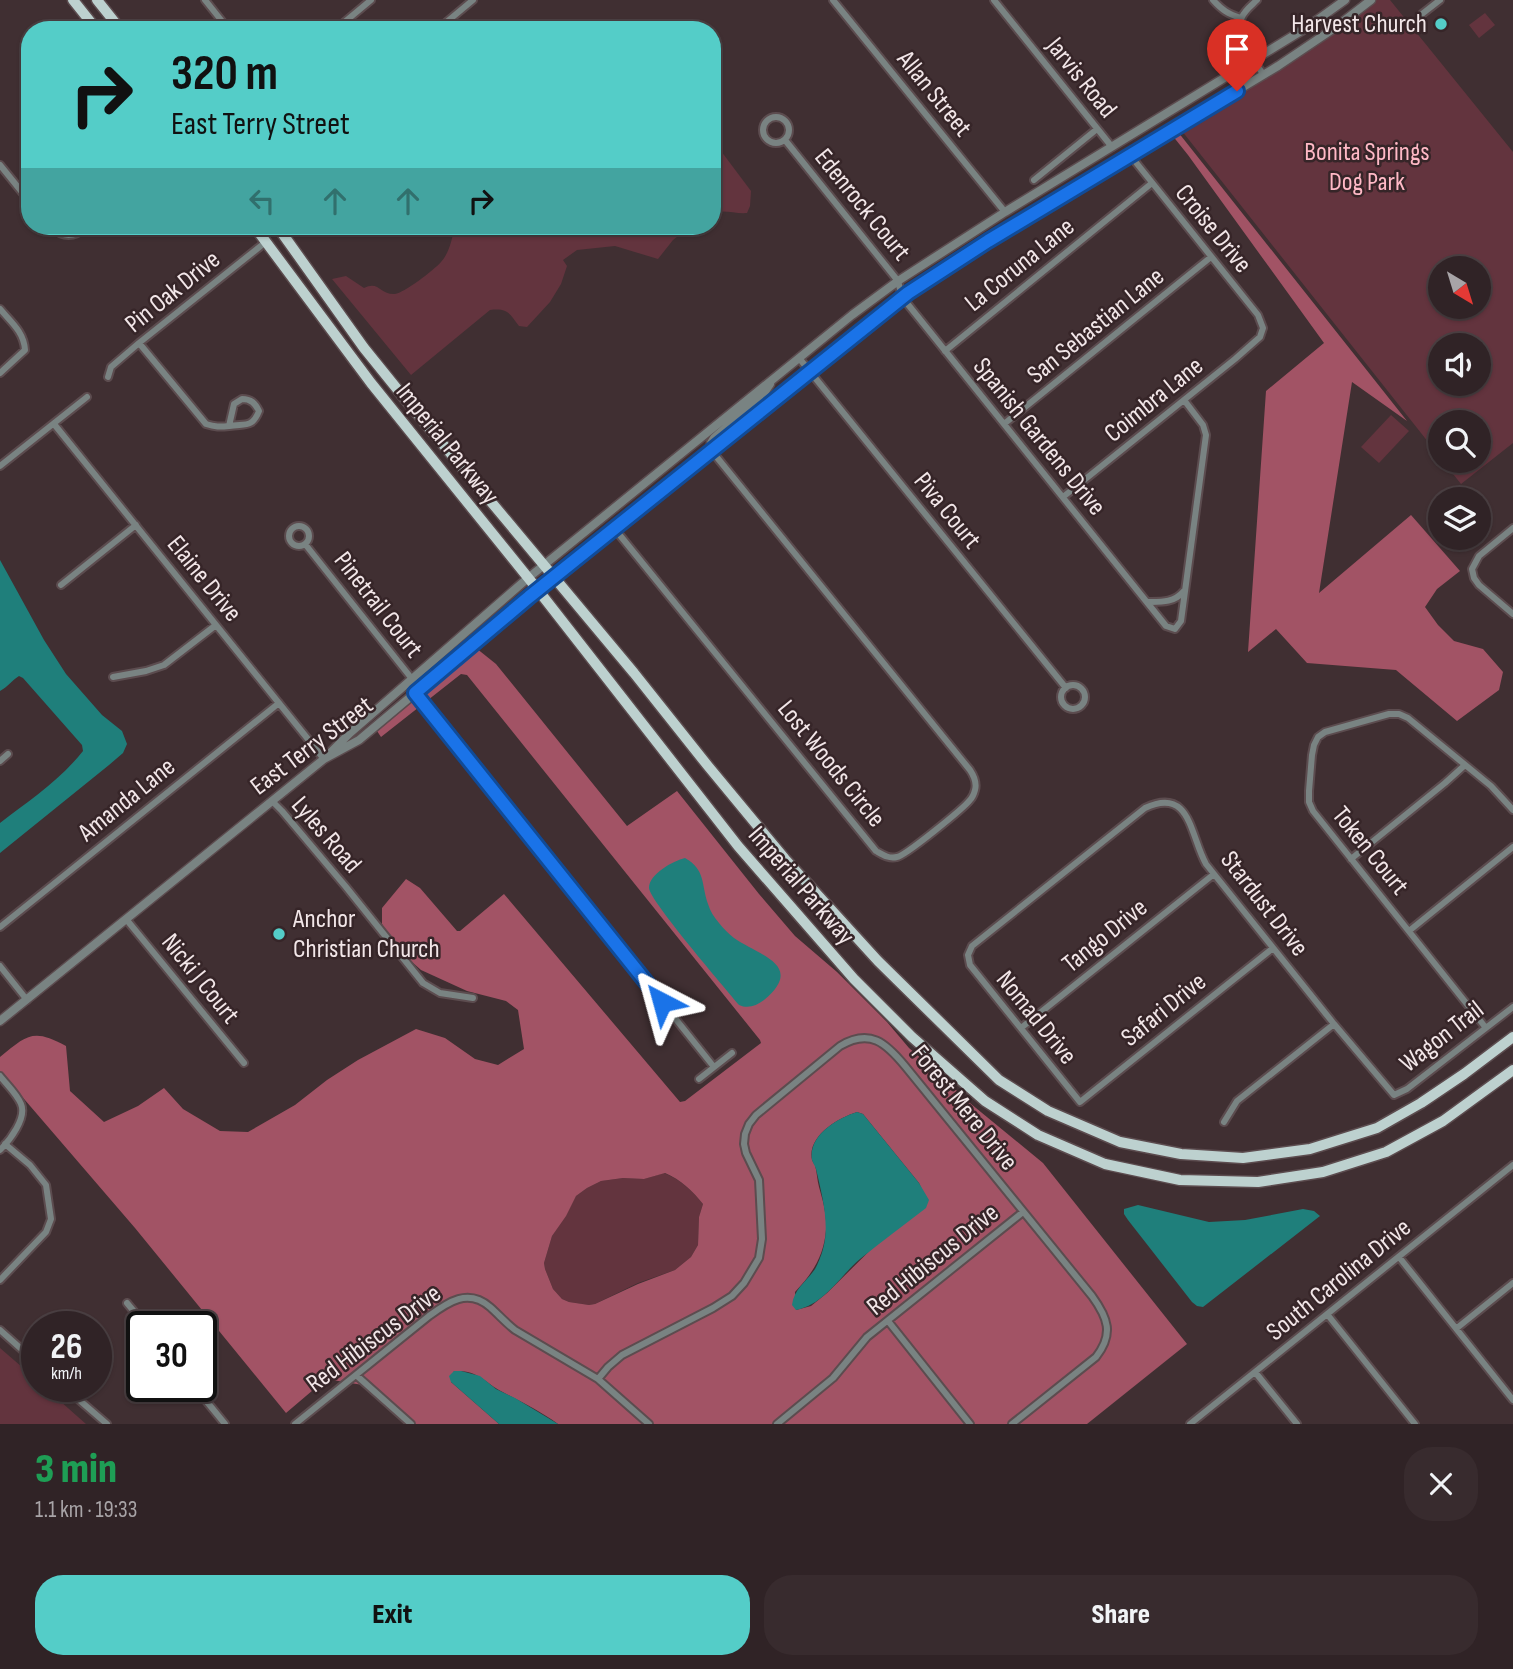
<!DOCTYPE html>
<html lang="en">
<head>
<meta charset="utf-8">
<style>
  :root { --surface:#302326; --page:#382b2e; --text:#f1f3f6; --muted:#a8a4a7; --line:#4b4043; --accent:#54cdc8 }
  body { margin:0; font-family:"Sofia Sans Condensed",sans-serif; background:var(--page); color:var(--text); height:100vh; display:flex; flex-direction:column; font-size:26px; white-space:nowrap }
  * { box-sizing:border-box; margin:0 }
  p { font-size:23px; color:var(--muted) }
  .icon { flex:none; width:38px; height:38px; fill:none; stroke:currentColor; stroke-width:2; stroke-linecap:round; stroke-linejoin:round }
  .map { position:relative; height:1424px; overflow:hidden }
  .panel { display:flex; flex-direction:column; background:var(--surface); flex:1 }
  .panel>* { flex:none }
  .guide { position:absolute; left:21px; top:21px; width:700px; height:214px; border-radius:28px; box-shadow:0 2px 5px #0004,0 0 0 2px var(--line); background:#54cdc8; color:#111; overflow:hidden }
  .needle { width:46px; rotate:142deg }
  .tools { position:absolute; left:1428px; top:256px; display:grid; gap:14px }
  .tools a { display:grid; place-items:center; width:63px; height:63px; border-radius:50%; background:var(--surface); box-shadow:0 2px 5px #0004,0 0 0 2px var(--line); font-size:35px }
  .speed { position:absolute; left:21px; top:1311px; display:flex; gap:14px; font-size:35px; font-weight:700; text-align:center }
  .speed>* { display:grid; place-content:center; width:91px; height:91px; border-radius:50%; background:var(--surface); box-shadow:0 2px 5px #0004,0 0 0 2px var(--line); line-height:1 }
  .speed small { font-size:18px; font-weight:400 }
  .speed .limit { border:4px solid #111; border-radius:10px; background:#fff; color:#111 }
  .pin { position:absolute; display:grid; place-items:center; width:60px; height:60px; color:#fff; margin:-72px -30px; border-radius:50% 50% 50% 0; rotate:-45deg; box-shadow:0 0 7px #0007 }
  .pin .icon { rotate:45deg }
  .me { position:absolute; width:77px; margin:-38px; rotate:321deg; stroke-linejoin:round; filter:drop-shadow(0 0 5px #0008) }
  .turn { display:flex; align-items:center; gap:24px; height:147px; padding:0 35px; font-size:32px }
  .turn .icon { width:91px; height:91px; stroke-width:2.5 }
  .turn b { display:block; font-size:49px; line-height:60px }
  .lanes { display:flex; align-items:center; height:66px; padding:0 35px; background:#0003; justify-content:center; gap:35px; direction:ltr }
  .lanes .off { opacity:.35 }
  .round { display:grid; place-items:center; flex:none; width:74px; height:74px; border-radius:28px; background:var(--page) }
  .head { display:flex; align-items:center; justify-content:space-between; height:119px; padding:0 35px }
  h1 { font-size:42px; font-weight:800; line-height:52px; color:#1e9e55 }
  .action { display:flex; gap:14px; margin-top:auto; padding:14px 35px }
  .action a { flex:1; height:80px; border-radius:28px; background:var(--accent); color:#111; font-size:28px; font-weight:800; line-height:80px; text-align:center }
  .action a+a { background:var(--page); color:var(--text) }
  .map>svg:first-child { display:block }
</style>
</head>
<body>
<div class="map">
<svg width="1513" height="1424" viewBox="0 0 1513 1424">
  <rect width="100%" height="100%" fill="#402f32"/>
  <path fill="#63343e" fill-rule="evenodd" d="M 1371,0 L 1390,0 L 1513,152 L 1513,443 L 1461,484 L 1442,460 L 1479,460 L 1479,422 L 1440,422 L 1440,457 L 1178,126 L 1278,66 ZM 1440,268 L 1479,268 L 1479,306 L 1440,306 ZM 1440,345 L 1479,345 L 1479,383 L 1440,383 Z
    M 1485,13 L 1495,25 L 1479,38 L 1469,25 Z
    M 712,139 L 751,191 L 750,206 L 747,213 C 735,214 724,209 712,213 Z
    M 455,226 L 594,226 C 606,229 615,229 626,226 L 691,226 L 673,240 L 658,259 L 615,246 L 577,250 L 563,260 L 567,266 L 561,284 L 550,302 L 527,327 L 519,326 C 509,313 508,308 490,310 L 411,375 L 332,279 L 346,276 L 364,288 C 379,280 380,295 395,294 C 404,293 434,270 441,262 C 450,252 452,238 455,226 Z
    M 1391,415 L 1409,431 L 1379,463 L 1361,447 Z
    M 664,1173 C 681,1180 692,1190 703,1204 L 699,1217 L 698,1245 L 691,1257 L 675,1270 L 638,1283 L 595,1304 L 589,1305 L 569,1302 L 562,1299 L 553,1289 L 545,1269 L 544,1263 L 552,1236 L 565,1216 L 576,1196 L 587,1188 L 601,1181 L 623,1178 L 644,1179 Z
    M 0,1348 L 37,1380 L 37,1386 L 43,1386 L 86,1424 L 0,1424 Z"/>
  <path fill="#a25365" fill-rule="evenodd" d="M 1178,132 L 1407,421 L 1352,382 L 1319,593 L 1411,515 L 1460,571 L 1437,589 L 1425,607 L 1438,625 L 1454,641 L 1483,649 L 1503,672 L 1499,690 L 1457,721 L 1396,670 L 1307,663 L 1276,629 L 1248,652 L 1266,391 L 1324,343 L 1188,155 L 1172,135 Z
    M 476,648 L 496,664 L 627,826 L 677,791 L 759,894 L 795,936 L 837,972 L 887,1022 L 909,1048 L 942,1076 L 965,1099 L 1043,1163 L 1187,1344 L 1087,1424 L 558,1424 C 540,1411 519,1401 499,1390 C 491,1386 485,1379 476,1375 C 469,1371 461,1371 454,1371 L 451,1382 L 499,1424 L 411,1424 L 369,1386 L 326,1379 L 286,1413 L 135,1228 L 0,1071 L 0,1057 C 27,1035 33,1028 66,1046 L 70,1091 L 104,1122 L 138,1106 L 164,1088 L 183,1109 L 220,1131 L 248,1132 L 295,1105 L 327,1080 L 358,1060 L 416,1029 L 445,1038 L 475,1059 L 498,1065 L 524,1049 L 518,1010 L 506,1001 L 467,991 L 421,970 L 395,947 L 382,924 L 382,908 L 406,879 L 420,888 L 457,931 L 460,931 L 504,894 L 680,1102 L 685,1101 L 761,1043 L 760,1040 L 467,675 L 461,674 L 381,737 L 377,731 ZM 857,1112 L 863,1114 L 919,1183 L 925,1196 L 827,1293 L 811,1306 L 796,1310 L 795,1292 C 812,1274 824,1256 826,1230 C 827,1215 823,1201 819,1187 C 817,1180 817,1172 815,1165 C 814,1164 813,1162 812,1160 C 807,1136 838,1118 857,1112 ZM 665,1173 C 681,1180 692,1190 703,1204 L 699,1217 L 698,1245 L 691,1257 L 675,1270 L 638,1284 L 595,1304 L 589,1305 L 569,1302 L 562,1299 L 553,1289 L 545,1269 L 544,1263 L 552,1236 L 566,1216 L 576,1196 L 587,1188 L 601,1181 L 623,1178 L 644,1179 Z"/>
  <path fill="#1f7f7b" d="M 0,560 L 44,640 L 66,674 L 102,715 L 122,731 L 127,744 L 123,753 L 109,765 L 0,853 L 0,823 C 30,800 59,781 83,751 L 82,745 L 23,678 L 19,676 C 12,680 8,687 0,691 Z
    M 685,858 C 706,870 701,884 708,904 C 710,911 714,917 719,923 C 723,928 729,934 734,938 C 758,955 806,965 764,1000 C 756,1006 748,1009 739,1005 C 726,989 649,900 649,888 C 649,874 673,861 685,858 Z
    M 857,1112 L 863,1114 L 919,1183 L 929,1200 L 926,1208 C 904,1225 881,1242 860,1259 C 839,1277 825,1304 796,1310 L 792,1305 C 794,1289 806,1282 815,1269 C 818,1264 821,1256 823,1249 C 830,1224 822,1195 816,1169 C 815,1166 813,1163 812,1160 C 808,1135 838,1118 857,1112 Z
    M 1138,1205 L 1209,1222 L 1245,1220 L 1303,1209 L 1314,1211 L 1320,1216 L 1203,1307 L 1197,1306 L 1192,1302 L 1128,1220 L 1124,1214 L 1124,1209 Z
    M 454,1371 L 461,1371 L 480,1376 L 496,1389 L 515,1398 L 558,1424 L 499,1424 L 451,1382 L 449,1376 Z"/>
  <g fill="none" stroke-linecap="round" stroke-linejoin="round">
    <g stroke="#5c4c4f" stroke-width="10">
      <path id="minor" d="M 205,0 L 229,30
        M 833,0 L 1005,212
        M 994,0 L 1112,147
        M 1213,0 C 1222,10 1228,14 1241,18
        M 1257,0 C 1252,5 1245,10 1242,17 C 1234,34 1254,62 1264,75
        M 1422,14 L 1440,0
        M 335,30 L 371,0
        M 437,30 L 473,0
        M763 130a13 13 0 1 1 26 0a13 13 0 1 1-26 0Z
        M 785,140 L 898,281 L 902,297 L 1166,626 L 1175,629 L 1181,621 L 1206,435 L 1203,425 L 1184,400
        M 0,165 L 30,202
        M 1034,180 L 1097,129
        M 49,226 C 64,238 73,238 89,226
        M 0,309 C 11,322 24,332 25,350 L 0,373
        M 139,343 L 206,424 C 215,427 220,427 229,426 C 244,423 252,429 259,411 C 255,403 251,399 242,399 L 234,404 L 229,426
        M 945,351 L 1152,183
        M 799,358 L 1066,688
        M 108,377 L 111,367 L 139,343 L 267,241
        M 54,424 L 324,759
        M 1004,424 L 1211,257
        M 0,466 L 87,397
        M 1063,497 L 1235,359 L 1260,337 L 1263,328 L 1258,315 L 1130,155
        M289 536a10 10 0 1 1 20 0a10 10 0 1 1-20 0Z
        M 614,528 L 876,851 C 883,855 889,859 897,857 C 905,856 964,808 970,800 C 973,797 974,794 975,790 C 977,783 974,776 970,770 L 711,450
        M 1513,528 L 1479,556 L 1472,569 L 1474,578 L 1479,585 L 1513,614
        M 305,544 L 420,689
        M 61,585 L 136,525
        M 1147,602 C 1161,602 1174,603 1184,591
        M 113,677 L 146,671 L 164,665 L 216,625
        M1061 697a12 12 0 1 1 24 0a12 12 0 1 1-24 0Z
        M 415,693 L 714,1067
        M 0,761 L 8,754
        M 272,801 L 282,811 L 346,887 L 423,983 L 440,993 L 473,998
        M 1351,859 L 1445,783 L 1465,765
        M 126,919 L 244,1063
        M 0,927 L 279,703
        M 1409,931 L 1513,847
        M 1273,948 L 1080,1102 L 970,965 L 968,955 L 972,946 L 1145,808 C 1191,786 1190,836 1206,864 L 1334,1024 L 1394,1095 L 1407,1089 L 1513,1007
        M 0,966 L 27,1000
        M 1021,1028 L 1214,874
        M 1486,1028 L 1313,811 L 1309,802 L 1309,791 L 1312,755 L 1314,745 L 1318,737 L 1325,732 L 1389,714 L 1399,714 L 1408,718 L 1491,786 L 1513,810
        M 0,1076 C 7,1085 17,1094 21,1104 C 27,1118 10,1140 0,1150
        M 699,1079 L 732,1053
        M 1224,1122 L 1237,1101 L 1334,1024
        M 1399,1257 L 1513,1400
        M 0,1280 L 46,1232 L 51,1219 L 46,1185 L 30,1165 L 5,1144
        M 127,1303 L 146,1326
        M 1327,1314 L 1415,1424
        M 888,1321 L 970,1424
        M 1457,1328 L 1513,1283
        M 0,1330 L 37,1363
        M 1255,1372 L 1297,1424
        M 356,1375 L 411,1424
        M 598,1379 L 608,1367 L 622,1355 L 713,1308 L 732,1296 L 744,1283 L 759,1258 L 762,1239 L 759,1180 L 746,1153 L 744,1144 L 745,1134 L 749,1124 L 756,1115 L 840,1046 C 870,1028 886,1043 905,1066 L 1092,1296 C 1108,1318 1114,1334 1096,1357 L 1012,1424
        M 63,1386 L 107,1424
        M 194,1386 L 225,1424
        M 295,1424 L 429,1316 C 448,1302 468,1288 490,1307 C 499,1315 506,1323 515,1330 L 598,1379 L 649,1424
        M 777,1424 L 833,1378 L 867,1337 L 1023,1212
        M 1190,1424 L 1513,1165"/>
    </g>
    <g stroke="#5c4c4f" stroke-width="11">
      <path id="tertiary" d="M 711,450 L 711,443 L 714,438 L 762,396 L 770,384
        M 331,752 L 350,733 L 528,578 L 852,315 L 898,281 L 1005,212 L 1306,28 L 1345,0
        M 0,1021 L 324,759 L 359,740 L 538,590 L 908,293 L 988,241 L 1278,66 L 1336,27 L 1371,0"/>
    </g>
    <g stroke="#5c4c4f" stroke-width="13">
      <path id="primary" d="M 73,0 L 97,30
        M 97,0 L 121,30
        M 254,226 L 371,383 L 538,590 L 738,846 L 854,979 L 912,1037 L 985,1101 L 1038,1135 L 1105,1164 L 1180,1180 L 1258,1182 L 1323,1172 L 1386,1152 L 1443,1121 L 1513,1070
        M 277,226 L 364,348 L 406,400 L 634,673 L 708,766 L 785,859 L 878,961 L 999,1080 L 1048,1111 L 1120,1142 L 1181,1154 L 1243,1158 L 1310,1149 L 1377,1128 L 1421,1103 L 1464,1074 L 1513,1037"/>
    </g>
    <use href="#minor" stroke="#798382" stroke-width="6"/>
    <use href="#tertiary" stroke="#798382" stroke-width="8"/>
    <use href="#primary" stroke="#bdd1cf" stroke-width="10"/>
  </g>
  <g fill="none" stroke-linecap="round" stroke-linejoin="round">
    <g stroke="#114b97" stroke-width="18">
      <path id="route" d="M 662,1002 L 415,693 L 529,597 L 908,293 L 988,241 L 1237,91"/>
    </g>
    <use href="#route" stroke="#1a73e8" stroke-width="12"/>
  </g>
  <g fill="#54cdc8" stroke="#362528" stroke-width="2.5">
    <circle cx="1441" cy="24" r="7"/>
    <circle cx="279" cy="934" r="7"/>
  </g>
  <g text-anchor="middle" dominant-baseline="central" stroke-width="5" stroke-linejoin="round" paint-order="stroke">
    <g font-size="26" fill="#f2e6e8" stroke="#362528" text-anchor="end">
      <text x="1427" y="24">Harvest Church</text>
      <text x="293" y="919" text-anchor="start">Anchor<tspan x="293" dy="30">Christian Church</tspan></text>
    </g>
    <g font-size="26" fill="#f2e6e8" stroke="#362528">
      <text transform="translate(1081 78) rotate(51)">Jarvis Road</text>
      <text transform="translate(934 94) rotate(51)">Allan Street</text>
      <text transform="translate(862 205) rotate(51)">Edenrock Court</text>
      <text transform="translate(1213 229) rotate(51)">Croise Drive</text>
      <text transform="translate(1020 265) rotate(-39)">La Coruna Lane</text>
      <text transform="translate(173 292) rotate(-39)">Pin Oak Drive</text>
      <text transform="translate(1096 326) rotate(-39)">San Sebastian Lane</text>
      <text transform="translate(1154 400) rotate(-39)">Coimbra Lane</text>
      <text transform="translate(1039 437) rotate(51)">Spanish Gardens Drive</text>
      <text transform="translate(447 444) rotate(51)">Imperial Parkway</text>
      <text transform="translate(947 511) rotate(51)">Piva Court</text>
      <text transform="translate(204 579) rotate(51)">Elaine Drive</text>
      <text transform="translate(378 605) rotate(52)">Pinetrail Court</text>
      <text transform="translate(312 746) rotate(-37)">East Terry Street</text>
      <text transform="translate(831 764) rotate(51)">Lost Woods Circle</text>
      <text transform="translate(127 800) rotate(-39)">Amanda Lane</text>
      <text transform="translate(326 835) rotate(49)">Lyles Road</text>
      <text transform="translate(1370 851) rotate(51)">Token Court</text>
      <text transform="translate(801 886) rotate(49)">Imperial Parkway</text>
      <text transform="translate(1264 904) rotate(52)">Stardust Drive</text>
      <text transform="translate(1105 936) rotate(-39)">Tango Drive</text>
      <text transform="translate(200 979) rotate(51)">Nicki J Court</text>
      <text transform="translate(1164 1010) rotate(-39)">Safari Drive</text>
      <text transform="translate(1036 1018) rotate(51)">Nomad Drive</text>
      <text transform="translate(1442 1037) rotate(-38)">Wagon Trail</text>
      <text transform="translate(964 1108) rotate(51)">Forest Mere Drive</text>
      <text transform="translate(933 1260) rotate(-39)">Red Hibiscus Drive</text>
      <text transform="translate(1339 1280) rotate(-39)">South Carolina Drive</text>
      <text transform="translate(374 1339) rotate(-37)">Red Hibiscus Drive</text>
    </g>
    <g font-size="26" fill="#ffb9c6" stroke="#362528">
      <text x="1367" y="152">Bonita Springs<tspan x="1367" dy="30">Dog Park</tspan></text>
    </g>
  </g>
</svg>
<div class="tools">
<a><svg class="needle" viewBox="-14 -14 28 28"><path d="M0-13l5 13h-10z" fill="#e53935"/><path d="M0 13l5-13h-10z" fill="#a8a4a7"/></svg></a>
<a><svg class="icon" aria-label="sound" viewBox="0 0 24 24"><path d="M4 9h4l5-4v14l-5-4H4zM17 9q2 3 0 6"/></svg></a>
<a><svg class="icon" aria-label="search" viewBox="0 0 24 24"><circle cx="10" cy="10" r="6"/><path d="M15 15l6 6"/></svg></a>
<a><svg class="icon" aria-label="layers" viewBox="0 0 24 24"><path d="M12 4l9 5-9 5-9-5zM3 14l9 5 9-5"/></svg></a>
</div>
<div class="speed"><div>26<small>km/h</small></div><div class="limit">30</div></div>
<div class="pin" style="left:1237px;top:91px;background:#d93025"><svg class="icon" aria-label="arrive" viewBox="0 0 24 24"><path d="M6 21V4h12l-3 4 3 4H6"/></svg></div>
<svg class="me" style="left:662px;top:1002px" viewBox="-20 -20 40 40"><path d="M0-17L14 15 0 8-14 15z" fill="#1a73e8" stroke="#fff" stroke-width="4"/></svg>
<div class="guide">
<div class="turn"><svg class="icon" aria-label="right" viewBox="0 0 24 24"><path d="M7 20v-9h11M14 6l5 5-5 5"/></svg><div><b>320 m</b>East Terry Street</div></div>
<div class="lanes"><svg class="icon off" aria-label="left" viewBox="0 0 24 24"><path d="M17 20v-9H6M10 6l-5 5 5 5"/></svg><svg class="icon off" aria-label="ahead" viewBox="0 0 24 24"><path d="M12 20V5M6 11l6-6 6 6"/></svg><svg class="icon off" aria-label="ahead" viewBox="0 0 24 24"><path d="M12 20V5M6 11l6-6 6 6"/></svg><svg class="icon" aria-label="right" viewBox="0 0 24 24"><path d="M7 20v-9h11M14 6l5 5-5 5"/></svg></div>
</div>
</div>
<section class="panel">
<div class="head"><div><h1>3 min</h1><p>1.1 km · 19:33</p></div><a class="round"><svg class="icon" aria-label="close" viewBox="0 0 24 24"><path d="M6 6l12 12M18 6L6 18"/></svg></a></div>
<div class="action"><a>Exit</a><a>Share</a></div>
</section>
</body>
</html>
